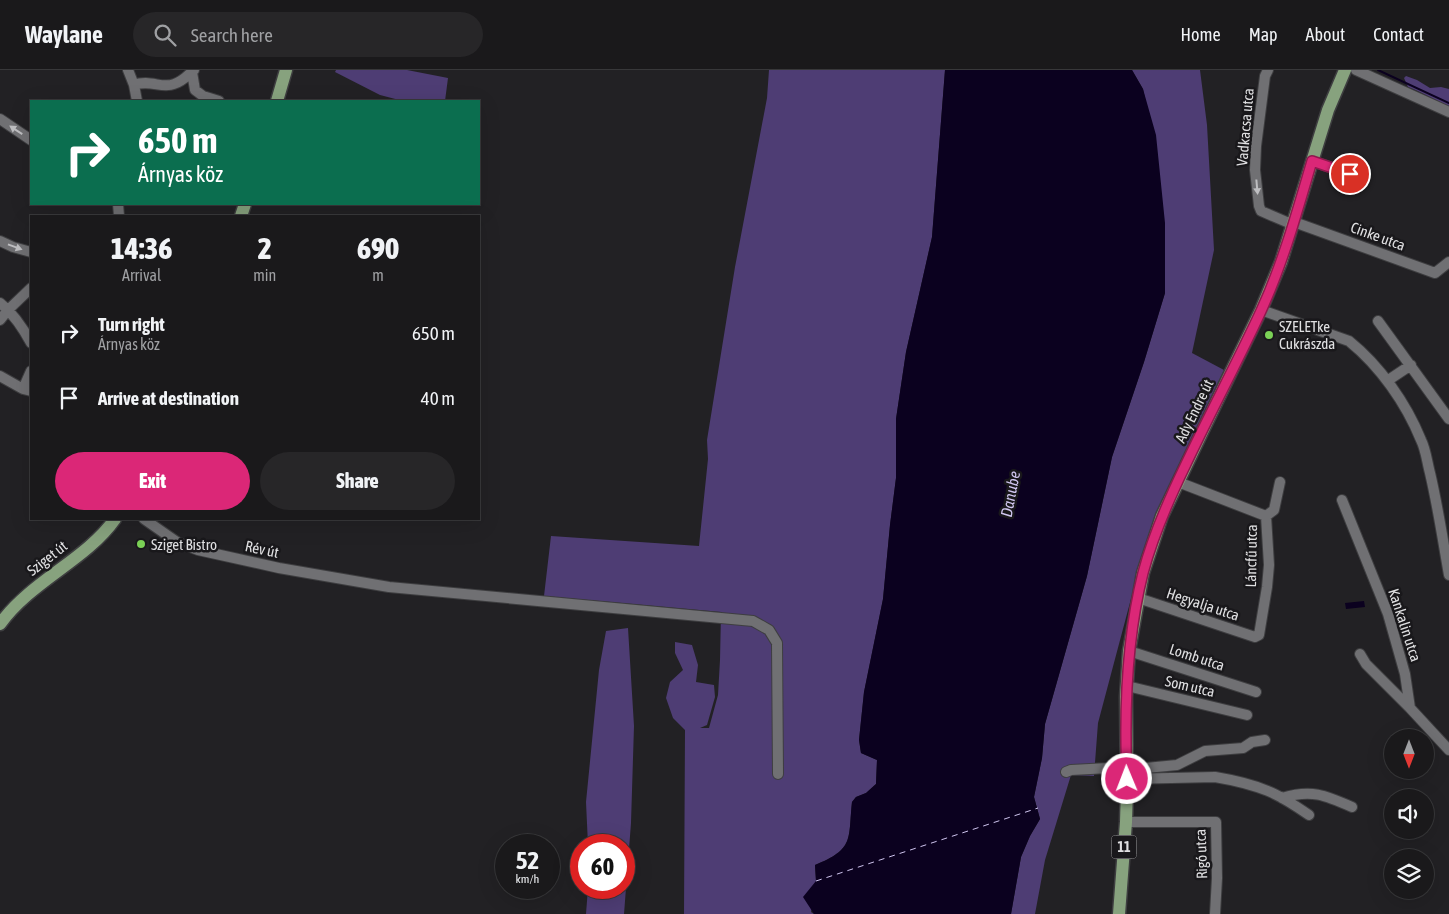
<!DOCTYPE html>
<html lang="en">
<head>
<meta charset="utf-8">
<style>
  :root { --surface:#1a191b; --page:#272628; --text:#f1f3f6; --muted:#9fa0a3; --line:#38383a; --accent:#db2777 }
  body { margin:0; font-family:"Asap Condensed",sans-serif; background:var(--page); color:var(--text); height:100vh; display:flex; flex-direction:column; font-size:19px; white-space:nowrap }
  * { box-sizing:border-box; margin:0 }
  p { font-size:16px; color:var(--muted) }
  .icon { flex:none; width:28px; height:28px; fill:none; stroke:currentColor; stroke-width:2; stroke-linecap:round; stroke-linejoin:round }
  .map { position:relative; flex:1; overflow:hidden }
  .side { position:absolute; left:30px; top:145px; width:450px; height:305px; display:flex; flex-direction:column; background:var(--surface); border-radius:0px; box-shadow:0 5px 20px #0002,0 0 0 1px var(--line) }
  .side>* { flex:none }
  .banner { position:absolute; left:30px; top:30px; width:450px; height:105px; border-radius:0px; box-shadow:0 5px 20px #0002,0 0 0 1px var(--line); background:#0b6e4f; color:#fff; overflow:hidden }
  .needle { width:32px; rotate:180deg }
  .controls { position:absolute; left:1384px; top:659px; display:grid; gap:10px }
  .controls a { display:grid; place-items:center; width:50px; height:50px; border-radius:50%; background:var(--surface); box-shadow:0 5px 20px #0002,0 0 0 1px var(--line); font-size:25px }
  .speed { position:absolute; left:495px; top:764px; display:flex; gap:10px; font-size:25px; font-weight:700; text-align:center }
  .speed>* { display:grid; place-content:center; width:65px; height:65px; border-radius:50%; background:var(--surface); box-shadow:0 5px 20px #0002,0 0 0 1px var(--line); line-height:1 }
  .speed small { font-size:12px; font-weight:400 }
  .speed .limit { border:8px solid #d22; background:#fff; color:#111 }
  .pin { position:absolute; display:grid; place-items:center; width:42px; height:42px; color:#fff; margin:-21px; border:2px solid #fff; border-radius:50%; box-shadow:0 1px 5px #0007 }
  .me { position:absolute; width:55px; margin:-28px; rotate:359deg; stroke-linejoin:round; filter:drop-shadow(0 0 4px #0008) }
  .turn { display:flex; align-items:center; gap:18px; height:105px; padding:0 25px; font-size:22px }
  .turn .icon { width:65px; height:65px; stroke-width:2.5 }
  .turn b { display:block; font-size:35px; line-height:42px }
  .eta { display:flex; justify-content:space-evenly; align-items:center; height:85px; text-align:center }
  .eta b { font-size:30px; font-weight:800; line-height:35px }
  .primary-button { display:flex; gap:10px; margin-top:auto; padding:10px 25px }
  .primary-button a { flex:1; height:58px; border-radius:30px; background:var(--accent); color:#fff; font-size:20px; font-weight:800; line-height:58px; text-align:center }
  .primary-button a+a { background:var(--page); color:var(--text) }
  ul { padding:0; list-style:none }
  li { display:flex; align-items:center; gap:15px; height:65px; padding:0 25px }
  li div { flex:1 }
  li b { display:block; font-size:19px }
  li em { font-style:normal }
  header { display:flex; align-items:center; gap:30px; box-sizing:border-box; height:70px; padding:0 25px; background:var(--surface); border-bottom:1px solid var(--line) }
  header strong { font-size:24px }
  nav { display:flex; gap:28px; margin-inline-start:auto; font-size:18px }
  .search { width:350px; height:45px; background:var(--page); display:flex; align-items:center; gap:12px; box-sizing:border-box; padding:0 18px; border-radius:28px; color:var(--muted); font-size:19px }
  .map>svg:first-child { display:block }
</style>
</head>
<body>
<header>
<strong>Waylane</strong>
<div class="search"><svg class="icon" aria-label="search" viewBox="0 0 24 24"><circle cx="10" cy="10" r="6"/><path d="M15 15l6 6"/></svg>Search here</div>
<nav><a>Home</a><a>Map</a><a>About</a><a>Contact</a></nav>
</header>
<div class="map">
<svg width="1449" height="844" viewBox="0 0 1449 844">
  <rect width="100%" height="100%" fill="#222124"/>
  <path fill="#4e3d74" d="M 336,0 L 407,0 L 448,8 L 445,31 L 403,31 L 380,25 L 335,2 Z
    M 769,0 L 945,0 L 932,167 L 906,282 L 896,349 L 896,408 L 890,455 L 883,529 L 864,622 L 859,670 L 861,683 L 877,690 L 876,714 L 866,723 L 856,727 L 852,732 C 848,769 855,779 815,795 L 816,811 L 811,842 L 814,844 L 684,844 L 685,660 L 673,648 L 666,628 L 670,612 L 683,600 L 675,583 L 675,572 L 692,575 L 698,595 L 696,612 L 714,615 L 715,627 L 707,655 L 700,658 L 709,658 L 718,625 L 720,590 L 721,542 L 544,526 L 551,466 L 699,476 L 708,389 L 707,370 L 735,197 L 767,28 Z
    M 1132,0 L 1200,0 L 1207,55 L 1214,180 L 1192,283 L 1224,300 L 1162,430 L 1132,525 L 1098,653 L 1094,706 L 1071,705 L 1045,790 L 1035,844 L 1011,844 L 1021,787 L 1030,766 L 1040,749 L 1034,727 L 1042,688 L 1045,654 L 1087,506 L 1112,387 L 1144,292 L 1165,223 L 1146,33 L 1143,19 Z
    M 1406,6 L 1417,10 L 1430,18 L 1441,17 L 1449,19 L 1449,36 C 1435,30 1422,22 1408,17 L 1404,8 Z
    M 628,558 L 634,656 L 631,753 L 624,844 L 586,844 L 588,818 L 624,818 L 624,775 L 588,775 L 586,732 L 599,600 L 606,561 Z"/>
  <path fill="#0b011f" d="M 945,0 L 1132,0 L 1143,19 L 1156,65 L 1165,153 L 1165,223 L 1144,292 L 1112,387 L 1087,506 L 1045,654 L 1042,688 L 1034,727 L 1040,749 L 1030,766 L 1021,787 L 1011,844 L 814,844 L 803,827 L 816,811 L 815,795 C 855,779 848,769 852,732 L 856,727 L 866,723 L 876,714 L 877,690 L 861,683 L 859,670 L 864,622 L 883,529 L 890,455 L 896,408 L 896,349 L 906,282 L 932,167 Z
    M 1364,531 L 1365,537 L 1346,539 L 1345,533 Z"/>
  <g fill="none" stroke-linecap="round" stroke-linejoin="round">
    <path stroke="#0b011f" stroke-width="2" d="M 1378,0 L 1449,33"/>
    <path stroke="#d0c6ef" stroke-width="1" stroke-dasharray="6 5" stroke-linecap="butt" d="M 816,811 L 1038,738"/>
    <g stroke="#3e3e40" stroke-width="12">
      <path id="minor" d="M 128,0 L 134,15 L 137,31
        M 1268,0 L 1265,6 L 1256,76 L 1255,100 L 1259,136 L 1261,141 L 1289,153 L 1294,152 L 1435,203 L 1449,192
        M 1356,0 L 1449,42
        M 192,2 L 195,20 L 203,26 L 219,31
        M 134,15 C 150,9 162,19 174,14 C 182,12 188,5 194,0
        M 0,49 L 31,70
        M 1312,91 L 1350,104
        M 118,134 L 119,146
        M 0,171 L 13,177 L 31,182
        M 0,233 C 14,244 23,258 31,273
        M 1261,240 L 1349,271 C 1380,296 1406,333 1421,370 C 1426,380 1427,392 1430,403 C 1438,437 1443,471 1449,505
        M 0,250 L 8,240 L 31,218
        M 1378,251 L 1449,349
        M 0,306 L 23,319 L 31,321
        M 1387,311 L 1411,295
        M 23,319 L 31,301
        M 1178,412 L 1266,446
        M 1342,430 L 1388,544 L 1405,604 L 1410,638 L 1449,680
        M 1266,446 L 1274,440 L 1280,412
        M 144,449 L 177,472 L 198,480 L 279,498 L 389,517 L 753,551 L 769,560 L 777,573 L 778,704
        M 1138,528 L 1255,567 L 1259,565 L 1267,517 L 1269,495 L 1266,446
        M 1129,581 L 1256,622
        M 1360,584 L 1366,594 L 1410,638
        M 1127,616 L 1247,645
        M 1066,702 L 1071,700 L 1109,698 L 1135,699 L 1177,695 L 1205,681 L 1243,678 L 1252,672 L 1265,670
        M 1127,709 L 1215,707 C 1233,710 1251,714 1268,721 C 1283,727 1296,736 1309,745
        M 1282,728 C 1311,719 1325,725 1352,737
        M 1126,752 L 1216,752 L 1217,808 L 1215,844"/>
    </g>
    <g stroke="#3e3e40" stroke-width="15">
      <path id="major" d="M 277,31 L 286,0
        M 241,146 L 245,134
        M 0,554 C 31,511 86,490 115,449
        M 1119,844 L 1126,752 L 1127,719 L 1126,627 L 1129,581 L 1143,503 L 1162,446 L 1203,360 L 1261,240 L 1281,192 L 1328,40 L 1345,0"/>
    </g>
    <use href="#minor" stroke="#707073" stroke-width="10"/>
    <use href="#major" stroke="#87a27e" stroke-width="12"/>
  </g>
  <defs><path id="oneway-solid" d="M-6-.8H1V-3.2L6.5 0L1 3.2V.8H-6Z" transform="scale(1.25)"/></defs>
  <g fill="#bebec1">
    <use href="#oneway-solid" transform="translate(16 60) rotate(-147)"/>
    <use href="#oneway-solid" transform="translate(1257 117) rotate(85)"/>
    <use href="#oneway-solid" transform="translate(15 177) rotate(20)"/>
  </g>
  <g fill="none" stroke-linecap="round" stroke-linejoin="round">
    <g stroke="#8e194d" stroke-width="12">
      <path id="route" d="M 1127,709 C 1124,640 1126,570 1143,503 C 1153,465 1169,429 1186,394 C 1210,343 1237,293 1261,241 C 1283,193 1297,142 1312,91 L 1350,104"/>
    </g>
    <use href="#route" stroke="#db2777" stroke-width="9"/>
  </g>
  <g fill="#7bd156" stroke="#19181b" stroke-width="2">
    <circle cx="1269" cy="265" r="5"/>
    <circle cx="141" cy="474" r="5"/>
  </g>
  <g text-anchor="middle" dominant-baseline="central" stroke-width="5" stroke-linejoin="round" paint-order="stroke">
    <rect fill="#19181b" stroke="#a4a4a6" stroke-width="1" x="1111.5" y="765.5" width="25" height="23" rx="4"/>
    <g font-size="14" font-weight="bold" fill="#e0e0e2">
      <text x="1124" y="777">11</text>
    </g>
    <g font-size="15" fill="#e0e0e2" stroke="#19181b">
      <text transform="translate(1245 57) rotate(-85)">Vadkacsa utca</text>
      <text transform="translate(1378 166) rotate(20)">Cinke utca</text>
      <text transform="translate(1194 341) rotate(-64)">Ady Endre út</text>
      <text transform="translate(262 479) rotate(12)">Rév út</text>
      <text transform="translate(1251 486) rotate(-89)">Láncfű utca</text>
      <text transform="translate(47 488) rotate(-38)">Sziget út</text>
      <text transform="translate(1203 534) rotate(18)">Hegyalja utca</text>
      <text transform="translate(1405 555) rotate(72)">Kankalin utca</text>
      <text transform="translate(1197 587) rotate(18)">Lomb utca</text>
      <text transform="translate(1190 616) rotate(13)">Som utca</text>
      <text transform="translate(1201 784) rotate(-92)">Rigó utca</text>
    </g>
    <g font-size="15" fill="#e0e0e2" stroke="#19181b" text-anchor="start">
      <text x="1279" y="256">SZELETke<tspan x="1279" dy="17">Cukrászda</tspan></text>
      <text x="151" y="474">Sziget Bistro</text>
    </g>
    <g font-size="16" font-style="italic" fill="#d0c6ef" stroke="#19181b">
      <text transform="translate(1010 424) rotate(-79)">Danube</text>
    </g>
  </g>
</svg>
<div class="controls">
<a><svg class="needle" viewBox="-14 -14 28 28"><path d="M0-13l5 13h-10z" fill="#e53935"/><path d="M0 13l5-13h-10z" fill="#9fa0a3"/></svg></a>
<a><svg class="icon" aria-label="sound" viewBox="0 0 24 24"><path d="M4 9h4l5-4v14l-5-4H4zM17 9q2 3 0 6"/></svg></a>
<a><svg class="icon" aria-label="layers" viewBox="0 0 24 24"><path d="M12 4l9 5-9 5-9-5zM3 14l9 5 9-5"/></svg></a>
</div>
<div class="speed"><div>52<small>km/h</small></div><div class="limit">60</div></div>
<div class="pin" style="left:1350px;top:104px;background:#d93025"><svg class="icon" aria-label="arrive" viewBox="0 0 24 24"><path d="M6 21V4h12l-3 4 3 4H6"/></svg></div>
<svg class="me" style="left:1127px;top:709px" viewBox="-20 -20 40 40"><circle r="17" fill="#db2777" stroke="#fff" stroke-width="3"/><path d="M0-11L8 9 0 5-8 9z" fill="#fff"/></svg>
<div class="banner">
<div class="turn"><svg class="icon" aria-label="right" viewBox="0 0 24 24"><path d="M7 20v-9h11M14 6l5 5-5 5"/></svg><div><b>650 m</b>Árnyas köz</div></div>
</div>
<section class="side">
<div class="eta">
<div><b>14:36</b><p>Arrival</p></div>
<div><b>2</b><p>min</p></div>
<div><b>690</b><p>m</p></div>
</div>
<ul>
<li><svg class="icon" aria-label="right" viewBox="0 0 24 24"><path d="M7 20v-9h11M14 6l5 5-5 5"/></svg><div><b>Turn right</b><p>Árnyas köz</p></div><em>650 m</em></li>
<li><svg class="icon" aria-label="arrive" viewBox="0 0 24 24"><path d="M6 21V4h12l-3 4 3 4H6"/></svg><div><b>Arrive at destination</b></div><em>40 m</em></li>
</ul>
<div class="primary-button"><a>Exit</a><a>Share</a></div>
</section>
</div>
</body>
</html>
